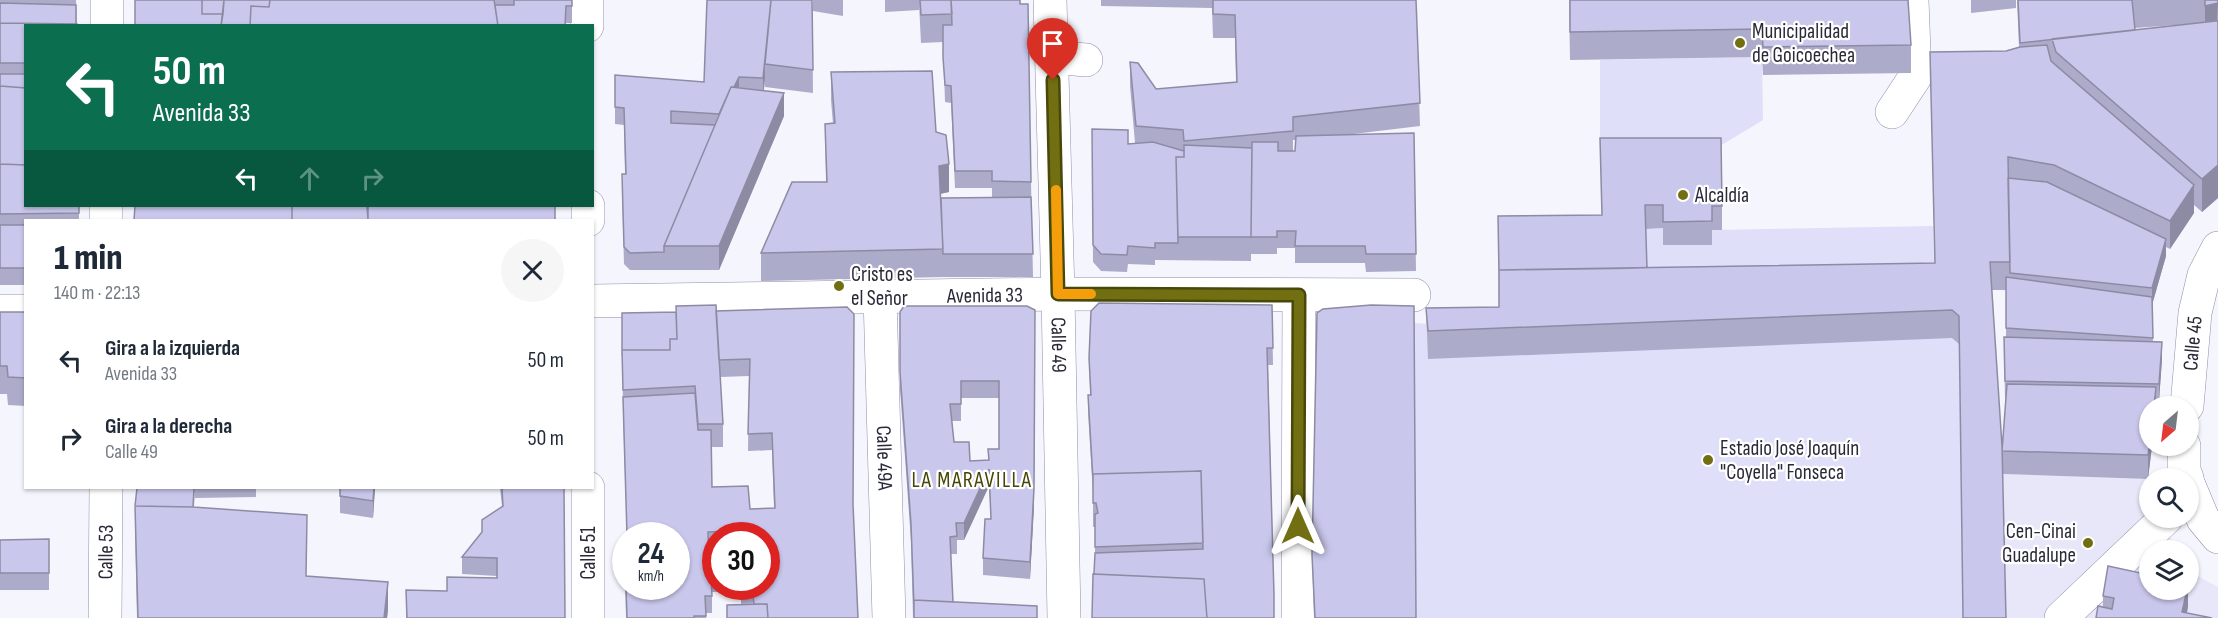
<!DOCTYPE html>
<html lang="es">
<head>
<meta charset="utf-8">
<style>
  :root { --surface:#fff; --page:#f6f6f7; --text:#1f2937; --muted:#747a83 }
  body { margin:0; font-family:"Sofia Sans Condensed",sans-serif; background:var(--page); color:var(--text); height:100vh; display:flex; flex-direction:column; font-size:22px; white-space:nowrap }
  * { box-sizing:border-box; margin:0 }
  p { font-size:20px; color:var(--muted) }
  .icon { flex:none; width:33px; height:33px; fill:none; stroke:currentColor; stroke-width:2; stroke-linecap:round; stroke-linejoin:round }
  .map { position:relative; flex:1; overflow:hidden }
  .details { position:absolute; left:24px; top:219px; width:570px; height:270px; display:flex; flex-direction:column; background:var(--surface); border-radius:0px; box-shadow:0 2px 4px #0004 }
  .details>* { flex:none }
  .top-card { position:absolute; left:24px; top:24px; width:570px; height:183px; border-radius:0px; box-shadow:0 2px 4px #0004; background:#0b6e4f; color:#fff; overflow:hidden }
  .needle { width:39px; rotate:208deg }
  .fabs { position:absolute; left:2139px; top:396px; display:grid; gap:12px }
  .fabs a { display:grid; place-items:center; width:60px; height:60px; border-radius:50%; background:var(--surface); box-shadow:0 2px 4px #0004; font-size:30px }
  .speed { position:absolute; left:612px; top:522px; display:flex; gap:12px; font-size:30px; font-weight:700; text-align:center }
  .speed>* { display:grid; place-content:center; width:78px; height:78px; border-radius:50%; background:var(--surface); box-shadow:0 2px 4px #0004; line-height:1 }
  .speed small { font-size:15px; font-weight:400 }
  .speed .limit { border:9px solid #d22; background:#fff; color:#111 }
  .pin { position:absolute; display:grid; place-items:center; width:51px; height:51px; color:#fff; margin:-62px -26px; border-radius:50% 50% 50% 0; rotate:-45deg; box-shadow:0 0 6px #0007 }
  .pin .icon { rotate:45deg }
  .me { position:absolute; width:66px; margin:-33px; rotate:0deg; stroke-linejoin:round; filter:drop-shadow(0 0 4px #0008) }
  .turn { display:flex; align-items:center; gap:21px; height:126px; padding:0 30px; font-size:27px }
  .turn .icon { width:78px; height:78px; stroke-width:2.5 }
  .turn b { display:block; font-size:42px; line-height:51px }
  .lanes { display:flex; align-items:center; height:57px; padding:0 30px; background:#0003; justify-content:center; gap:30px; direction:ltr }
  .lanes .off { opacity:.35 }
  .round { display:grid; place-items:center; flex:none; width:63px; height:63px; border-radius:32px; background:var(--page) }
  .head { display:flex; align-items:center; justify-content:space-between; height:102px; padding:0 30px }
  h1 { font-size:36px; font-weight:800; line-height:45px }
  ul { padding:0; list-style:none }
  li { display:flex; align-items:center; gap:18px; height:78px; padding:0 30px }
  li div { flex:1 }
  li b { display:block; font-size:22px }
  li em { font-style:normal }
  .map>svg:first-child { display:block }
</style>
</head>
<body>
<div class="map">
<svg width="2218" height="618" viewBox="0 0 2218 618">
  <rect width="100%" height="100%" fill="#f5f5fd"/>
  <path fill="#e8e7f9" d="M 2002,474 L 2148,479 L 2150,518 L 2169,535 L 2177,550 L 2150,550 L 2150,590 L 2188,590 L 2189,567 L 2196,575 L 2218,587 L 2218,618 L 2005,618 Z"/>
  <path fill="#e0dff9" d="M 1762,57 L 1763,120 L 1720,146 L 1644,160 L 1600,161 L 1600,60 Z
    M 1933,226 L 1935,291 L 1990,290 L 2005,618 L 1416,618 L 1414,323 L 1498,329 L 1645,229 L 1663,228 L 1663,245 L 1712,230 Z"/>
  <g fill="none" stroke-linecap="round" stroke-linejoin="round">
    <g stroke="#8f8dae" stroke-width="34">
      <g id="minor">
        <path d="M 587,0 L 587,26"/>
        <path id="s1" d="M 1050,0 L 1058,294 L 1064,618"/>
        <path d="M 1053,57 L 1086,60"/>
        <path d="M 1892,112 L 1915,77 L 1912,0"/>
        <path d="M 588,206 L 588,220"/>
        <path id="s2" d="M 880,296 L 889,618"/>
        <path id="s3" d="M 592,301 L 1058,294 L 1414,295"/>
        <path d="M 0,311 L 26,311"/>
        <path id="s4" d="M 2187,406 L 2195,313 L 2204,275 L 2218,248"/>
        <path d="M 2184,446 L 2184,470 L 2187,478"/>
        <path d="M 2188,483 L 2203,519 L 2218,537"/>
        <path d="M 588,618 L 588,488"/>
        <path d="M 1298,618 L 1299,295"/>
        <path d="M 2061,618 L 2166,518"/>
      </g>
    </g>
    <g stroke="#8f8dae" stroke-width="34">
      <g id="major">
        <path d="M 107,26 L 107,0"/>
        <path d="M 106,220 L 106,206"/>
        <path id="s5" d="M 105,618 L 106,488"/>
      </g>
    </g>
    <use href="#minor" stroke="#fff" stroke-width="33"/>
    <use href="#major" stroke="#fff" stroke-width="33"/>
  </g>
  <path fill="#adabca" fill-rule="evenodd" d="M 0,0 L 76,0 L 77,26 L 26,26 L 26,206 L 79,206 L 79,220 L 26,220 L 26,285 L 0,285 Z
    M 135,0 L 572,0 L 572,23 L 566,23 L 566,26 L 135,26 Z
    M 812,0 L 813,93 L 765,87 L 765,79 L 764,90 L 784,116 L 719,270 L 630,270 L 624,264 L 622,191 L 625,174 L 624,125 L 615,124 L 615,75 L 704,82 Z
    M 813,0 L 843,0 L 843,16 L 813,11 Z
    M 885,0 L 1020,0 L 1031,182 L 1033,277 L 943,277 L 761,281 L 761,253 L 826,182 L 825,124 L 833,124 L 831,100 L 831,72 L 936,132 L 949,192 L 940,194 L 941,212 L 992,198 L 992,188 L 955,188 L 951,103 L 945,102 L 943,42 L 921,43 L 919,4 L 919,10 L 885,12 Z
    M 1101,0 L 1416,0 L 1420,126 L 1345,135 L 1414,133 L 1416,271 L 1366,272 L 1365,263 L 1295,263 L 1295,248 L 1277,248 L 1277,254 L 1251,254 L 1251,261 L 1155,260 L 1155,265 L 1128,264 L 1127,272 L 1101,271 L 1093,262 L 1092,129 L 1128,144 L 1135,143 L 1130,86 L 1130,62 L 1156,89 L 1236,82 L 1235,38 L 1213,38 L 1212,8 L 1101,6 ZM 1293,140 L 1296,140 L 1295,151 L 1293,151 Z
    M 1569,0 L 1908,0 L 1911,45 L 1911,73 L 1763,75 L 1762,57 L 1570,60 Z
    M 1971,0 L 2016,0 L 2016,8 L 1971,13 Z
    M 2017,0 L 2218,0 L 2218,198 L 2202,212 L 2194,205 L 2194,213 L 2170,249 L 2166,247 L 2166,256 L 2152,305 L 2153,342 L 2162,359 L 2159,401 L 2156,401 L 2156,406 L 2150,446 L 2152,446 L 2148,479 L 2003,474 L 1959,344 L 1952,338 L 1428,359 L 1426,308 L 1499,307 L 1498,216 L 1602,215 L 1600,138 L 1722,206 L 1722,230 L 1712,230 L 1712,245 L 1663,245 L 1663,228 L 1646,229 L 1647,268 L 1935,263 L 1930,52 L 2006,51 L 2019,47 ZM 2192,24 L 2135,30 L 2135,28 L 2176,25 ZM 1992,290 L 2006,290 L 2006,337 L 2004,354 L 2005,398 L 2006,398 L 2002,450 Z
    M 1272,305 L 1273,365 L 1268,365 L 1274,595 L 1094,574 L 1095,556 L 1095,527 L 1093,527 L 1093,494 L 1088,412 L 1088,395 L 1090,395 L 1089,358 Z
    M 1027,306 L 1034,506 L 1030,579 L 983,575 L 983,558 L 991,519 L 989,486 L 964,540 L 957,540 L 957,554 L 951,554 L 953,602 L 913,618 L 911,541 L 900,389 L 900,312 ZM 961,398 L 999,398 L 999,449 L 988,449 L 988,460 L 970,461 L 954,442 L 952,421 L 961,421 Z
    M 716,311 L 853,507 L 858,618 L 727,618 L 727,605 L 741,605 L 741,586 L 766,536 L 716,536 L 716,549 L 708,549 L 709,556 L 716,556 L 716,586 L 728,586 L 727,592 L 712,592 L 712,613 L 706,613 L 706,618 L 626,618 L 625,574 L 627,536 L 623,414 L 622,313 ZM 749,376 L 748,451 L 772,450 L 774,508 L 750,509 L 712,487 L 711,447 L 723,447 L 723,424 L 720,377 Z
    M 0,312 L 26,312 L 26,406 L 8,405 L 7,394 L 0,394 Z
    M 137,488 L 256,488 L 256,497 L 195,498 L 195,489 L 194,507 L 306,576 L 388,610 L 387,618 L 137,618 L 135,534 L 135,506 Z
    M 375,488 L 373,518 L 340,513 L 340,496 Z
    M 500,488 L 564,488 L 565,618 L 406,618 L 406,590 L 447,591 L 497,578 L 497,576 L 462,574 L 462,557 L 502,506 Z
    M 0,540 L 49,573 L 49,590 L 0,590 Z
    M 1312,555 L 1416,618 L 1314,618 Z
    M 2188,590 L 2188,606 L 2187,613 L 2096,618 L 2103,607 L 2103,596 Z"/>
  <path fill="#8d8ba4" d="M 2218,3 L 2217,20 L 2205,23 L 2205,6 Z
    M 765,64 L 765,79 L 763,95 L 763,78 Z
    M 739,77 L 739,94 L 721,114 Z
    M 784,93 L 784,116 L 719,270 L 719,246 Z
    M 949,164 L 949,192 L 939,194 L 939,166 Z
    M 2218,165 L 2218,198 L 2202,212 L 2202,179 Z
    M 2194,185 L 2194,213 L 2170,249 L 2170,221 Z
    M 2166,239 L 2166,256 L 2152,305 L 2152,288 Z
    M 1035,310 L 1034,506 L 1030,579 L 1030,562 Z
    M 2162,342 L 2162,359 L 2159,401 L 2159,384 Z
    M 2156,387 L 2156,406 L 2154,406 Z
    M 2150,446 L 2152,446 L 2148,479 L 2148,455 Z
    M 989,469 L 989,486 L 964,540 L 964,523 Z
    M 374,488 L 375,488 L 373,518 L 373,501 Z
    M 388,582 L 388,610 L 387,618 L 384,618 Z
    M 2187,590 L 2188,590 L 2188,606 L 2186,618 L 2182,612 Z"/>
  <path fill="#c9c7eb" stroke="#8d8ba4" stroke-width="1.5" fill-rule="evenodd" d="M 135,0 L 202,0 L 202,14 L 223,14 L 221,26 L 135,26 Z
    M 202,0 L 224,0 L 223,14 L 202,14 Z
    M 224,0 L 270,0 L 269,7 L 251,6 L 250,26 L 221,26 Z
    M 270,0 L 494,0 L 498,26 L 250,26 L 251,6 L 269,7 Z
    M 514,0 L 572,0 L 572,6 L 566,6 L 565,26 L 498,26 L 495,5 L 514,5 Z
    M 707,0 L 771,0 L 763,78 L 739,77 L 734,87 L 731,87 L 719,114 L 671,111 L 671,123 L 715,125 L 664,246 L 664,252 L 630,253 L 624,247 L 622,174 L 626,174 L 624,108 L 615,107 L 615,75 L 704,82 Z
    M 771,0 L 812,0 L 813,70 L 765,64 Z
    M 920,0 L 951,0 L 952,14 L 921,15 Z
    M 951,0 L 1020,0 L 1020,4 L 1028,4 L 1031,182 L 992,181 L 992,171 L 955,171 L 951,86 L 945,85 L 943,57 L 943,25 L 952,25 Z
    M 1213,0 L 1416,0 L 1420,103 L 1293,117 L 1293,131 L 1184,141 L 1183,130 L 1136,126 L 1130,62 L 1138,63 L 1156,89 L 1237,82 L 1235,15 L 1213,14 Z
    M 1570,0 L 1908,0 L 1911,45 L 1763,47 L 1762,29 L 1570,32 Z
    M 2018,0 L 2133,0 L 2132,0 L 2135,30 L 2020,43 Z
    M 2205,0 L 2218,0 L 2218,3 L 2205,6 Z
    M 0,3 L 76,5 L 76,24 L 0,23 Z
    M 2216,21 L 2218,21 L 2218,165 L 2202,179 L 2056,52 L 2052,39 Z
    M 0,23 L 77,24 L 77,26 L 26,26 L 26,63 L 0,63 Z
    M 2047,45 L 2051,61 L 2194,185 L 2170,221 L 2054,165 L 2008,157 L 2010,262 L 1990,262 L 2002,446 L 2006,618 L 1963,618 L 1959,316 L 1952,310 L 1428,331 L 1426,308 L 1499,307 L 1499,270 L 1935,263 L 1930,52 L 2006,51 L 2020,47 Z
    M 932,71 L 936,132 L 946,135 L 949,164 L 939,166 L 943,249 L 761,253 L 792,182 L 827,182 L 825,124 L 835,123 L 831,72 Z
    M 0,74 L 26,74 L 26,88 L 0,86 Z
    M 0,86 L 26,88 L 26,165 L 0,164 Z
    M 731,87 L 784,93 L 719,246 L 664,246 Z
    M 1092,129 L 1128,130 L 1128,144 L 1153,142 L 1184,151 L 1184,157 L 1176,157 L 1178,243 L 1155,243 L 1155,248 L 1128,246 L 1127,255 L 1101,254 L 1093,245 Z
    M 1414,133 L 1416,254 L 1366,254 L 1365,246 L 1295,246 L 1296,231 L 1277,231 L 1277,237 L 1251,237 L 1252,142 L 1278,142 L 1278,151 L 1295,151 L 1296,136 Z
    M 1600,138 L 1721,138 L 1722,206 L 1712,206 L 1712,221 L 1663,222 L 1663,205 L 1645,205 L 1647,268 L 1499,270 L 1499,273 L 1498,216 L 1602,215 Z
    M 1184,145 L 1252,148 L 1251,237 L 1178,237 L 1176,157 L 1184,157 Z
    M 0,164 L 26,165 L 26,206 L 79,206 L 79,213 L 0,214 Z
    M 2008,178 L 2047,182 L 2166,239 L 2152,288 L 2010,273 Z
    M 1031,197 L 1033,254 L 943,254 L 941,198 Z
    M 135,206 L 292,206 L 292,220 L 134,220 Z
    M 292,206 L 367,206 L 368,220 L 292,220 Z
    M 368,206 L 555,206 L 555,220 L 368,220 Z
    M 0,225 L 26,225 L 26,268 L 0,268 Z
    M 2006,277 L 2152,297 L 2153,338 L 2006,328 Z
    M 1099,303 L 1272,305 L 1273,348 L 1267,348 L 1274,595 L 1274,618 L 1207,618 L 1204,579 L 1094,574 L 1095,553 L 1203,549 L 1201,471 L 1093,474 L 1093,480 L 1088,395 L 1091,395 L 1089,358 L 1091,311 Z
    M 716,305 L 723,424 L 698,424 L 695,386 L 623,390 L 622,350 L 670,350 L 670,339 L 677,339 L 676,306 Z
    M 1371,305 L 1414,306 L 1416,618 L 1315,618 L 1312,555 L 1317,313 L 1323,309 Z
    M 904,306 L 1027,306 L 1035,310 L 1034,488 L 1030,562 L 983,558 L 985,519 L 991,519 L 989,469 L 964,523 L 956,523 L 957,536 L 950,537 L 953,602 L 914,600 L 914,607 L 911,524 L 900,372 L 900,312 ZM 961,381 L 999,381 L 999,449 L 988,449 L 989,460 L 970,461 L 969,442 L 954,442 L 950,404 L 961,404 Z
    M 847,307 L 854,314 L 853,504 L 858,618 L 768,618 L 767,604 L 754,604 L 753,595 L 742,596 L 741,586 L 766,586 L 766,536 L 732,536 L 731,531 L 708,532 L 709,556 L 716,556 L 716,575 L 711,575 L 712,596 L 705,596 L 706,616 L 694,616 L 694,618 L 627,618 L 626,586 L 676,586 L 676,536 L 627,536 L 623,397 L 695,393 L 698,430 L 711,430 L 712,487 L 748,486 L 750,509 L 775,508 L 772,433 L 748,434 L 750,359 L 719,360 L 716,311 Z
    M 0,312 L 26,312 L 26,378 L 8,377 L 7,366 L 0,366 Z
    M 676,312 L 677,339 L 670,339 L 670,350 L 622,350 L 622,356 L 622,313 Z
    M 2004,337 L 2162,342 L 2159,384 L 2005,381 Z
    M 2007,384 L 2156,387 L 2154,406 L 2150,406 L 2150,443 L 2148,455 L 2002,451 Z
    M 1201,471 L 1203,543 L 1095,547 L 1095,514 L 1098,513 L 1096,503 L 1093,503 L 1093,474 Z
    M 137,488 L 194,488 L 193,507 L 135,506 Z
    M 340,488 L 374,488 L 373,501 L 340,496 Z
    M 502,488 L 564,488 L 565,618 L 407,618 L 406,590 L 447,591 L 447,577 L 497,578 L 497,558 L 462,557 L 482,532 L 482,520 L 503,506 Z
    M 135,506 L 193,507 L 307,515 L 306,576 L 388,582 L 384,618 L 138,618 Z
    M 49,539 L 49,573 L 0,573 L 0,540 Z
    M 2108,566 L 2150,575 L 2150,590 L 2187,590 L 2182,612 L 2212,618 L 2096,618 L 2098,606 L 2112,609 L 2114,598 L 2103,596 Z
    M 1093,574 L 1204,579 L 1207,618 L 1092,618 Z
    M 914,600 L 1037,606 L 1037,618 L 914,618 Z
    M 767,604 L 768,618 L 727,618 L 727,605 Z"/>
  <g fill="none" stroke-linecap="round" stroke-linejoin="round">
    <g stroke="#49480b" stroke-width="15">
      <path id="route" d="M 1053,80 L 1058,294 L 1299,295 L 1298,526"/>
    </g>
    <use href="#route" stroke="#716f11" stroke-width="10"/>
    <path stroke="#f59e0b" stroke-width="10" d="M 1056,190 L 1058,294 L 1091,294"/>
  </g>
  <g fill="#716f11" stroke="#fff" stroke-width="2">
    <circle cx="1740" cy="43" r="6"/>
    <circle cx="1683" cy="195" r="6"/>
    <circle cx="839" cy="286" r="6"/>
    <circle cx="1708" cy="460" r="6"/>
    <circle cx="2088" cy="543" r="6"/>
  </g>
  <g text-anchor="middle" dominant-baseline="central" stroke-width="4.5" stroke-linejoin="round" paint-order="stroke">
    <g font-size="21" fill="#2a2937" stroke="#fff" text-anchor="start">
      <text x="1752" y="31">Municipalidad<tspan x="1752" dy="24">de Goicoechea</tspan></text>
      <text x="1695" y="195">Alcaldía</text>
      <text x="851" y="274">Cristo es<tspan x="851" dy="24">el Señor</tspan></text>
      <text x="1720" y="448">Estadio José Joaquín<tspan x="1720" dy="24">"Coyella" Fonseca</tspan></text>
      <text x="2076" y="531" text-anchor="end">Cen-Cinai<tspan x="2076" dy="24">Guadalupe</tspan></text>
    </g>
    <g font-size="21" fill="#2a2937" stroke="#fff">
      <text stroke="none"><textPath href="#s3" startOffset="393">Avenida 33</textPath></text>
      <text stroke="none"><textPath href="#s4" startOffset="63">Calle 45</textPath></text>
      <text stroke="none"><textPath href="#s1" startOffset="345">Calle 49</textPath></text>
      <text stroke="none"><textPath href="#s2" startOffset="162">Calle 49A</textPath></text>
      <text stroke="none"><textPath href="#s5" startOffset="66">Calle 53</textPath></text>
      <text transform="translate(588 553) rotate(-90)">Calle 51</text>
    </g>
    <g font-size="22" letter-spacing="1.5" fill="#474604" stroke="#fff">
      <text x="972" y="480">LA MARAVILLA</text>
    </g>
  </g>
</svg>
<div class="fabs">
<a><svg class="needle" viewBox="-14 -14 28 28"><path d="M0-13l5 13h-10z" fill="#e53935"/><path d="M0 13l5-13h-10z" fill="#747a83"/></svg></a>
<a><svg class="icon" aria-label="search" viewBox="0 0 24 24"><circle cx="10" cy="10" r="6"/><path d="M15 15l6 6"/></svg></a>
<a><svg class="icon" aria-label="layers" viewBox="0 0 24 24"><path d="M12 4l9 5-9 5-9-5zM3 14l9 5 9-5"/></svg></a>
</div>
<div class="speed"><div>24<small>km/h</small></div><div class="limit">30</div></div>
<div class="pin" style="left:1053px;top:80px;background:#d93025"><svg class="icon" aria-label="arrive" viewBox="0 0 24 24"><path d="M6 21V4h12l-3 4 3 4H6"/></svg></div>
<svg class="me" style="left:1298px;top:526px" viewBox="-20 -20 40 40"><path d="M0-17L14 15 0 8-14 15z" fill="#716f11" stroke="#fff" stroke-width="4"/></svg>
<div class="top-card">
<div class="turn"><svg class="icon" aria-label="left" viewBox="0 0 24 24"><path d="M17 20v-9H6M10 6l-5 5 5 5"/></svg><div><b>50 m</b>Avenida 33</div></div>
<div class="lanes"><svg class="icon" aria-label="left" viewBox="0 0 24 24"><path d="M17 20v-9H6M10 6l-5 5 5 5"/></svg><svg class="icon off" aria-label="ahead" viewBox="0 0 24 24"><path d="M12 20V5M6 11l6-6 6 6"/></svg><svg class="icon off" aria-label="right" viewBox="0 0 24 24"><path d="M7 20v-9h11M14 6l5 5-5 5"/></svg></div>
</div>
<section class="details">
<div class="head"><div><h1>1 min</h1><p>140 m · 22:13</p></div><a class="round"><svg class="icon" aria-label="close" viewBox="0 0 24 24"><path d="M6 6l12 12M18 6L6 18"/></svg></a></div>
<ul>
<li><svg class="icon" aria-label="left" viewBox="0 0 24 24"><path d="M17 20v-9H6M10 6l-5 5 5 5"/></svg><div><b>Gira a la izquierda</b><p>Avenida 33</p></div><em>50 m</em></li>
<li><svg class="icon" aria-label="right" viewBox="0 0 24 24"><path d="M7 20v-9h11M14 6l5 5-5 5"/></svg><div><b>Gira a la derecha</b><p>Calle 49</p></div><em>50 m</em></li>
</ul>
</section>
</div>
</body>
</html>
